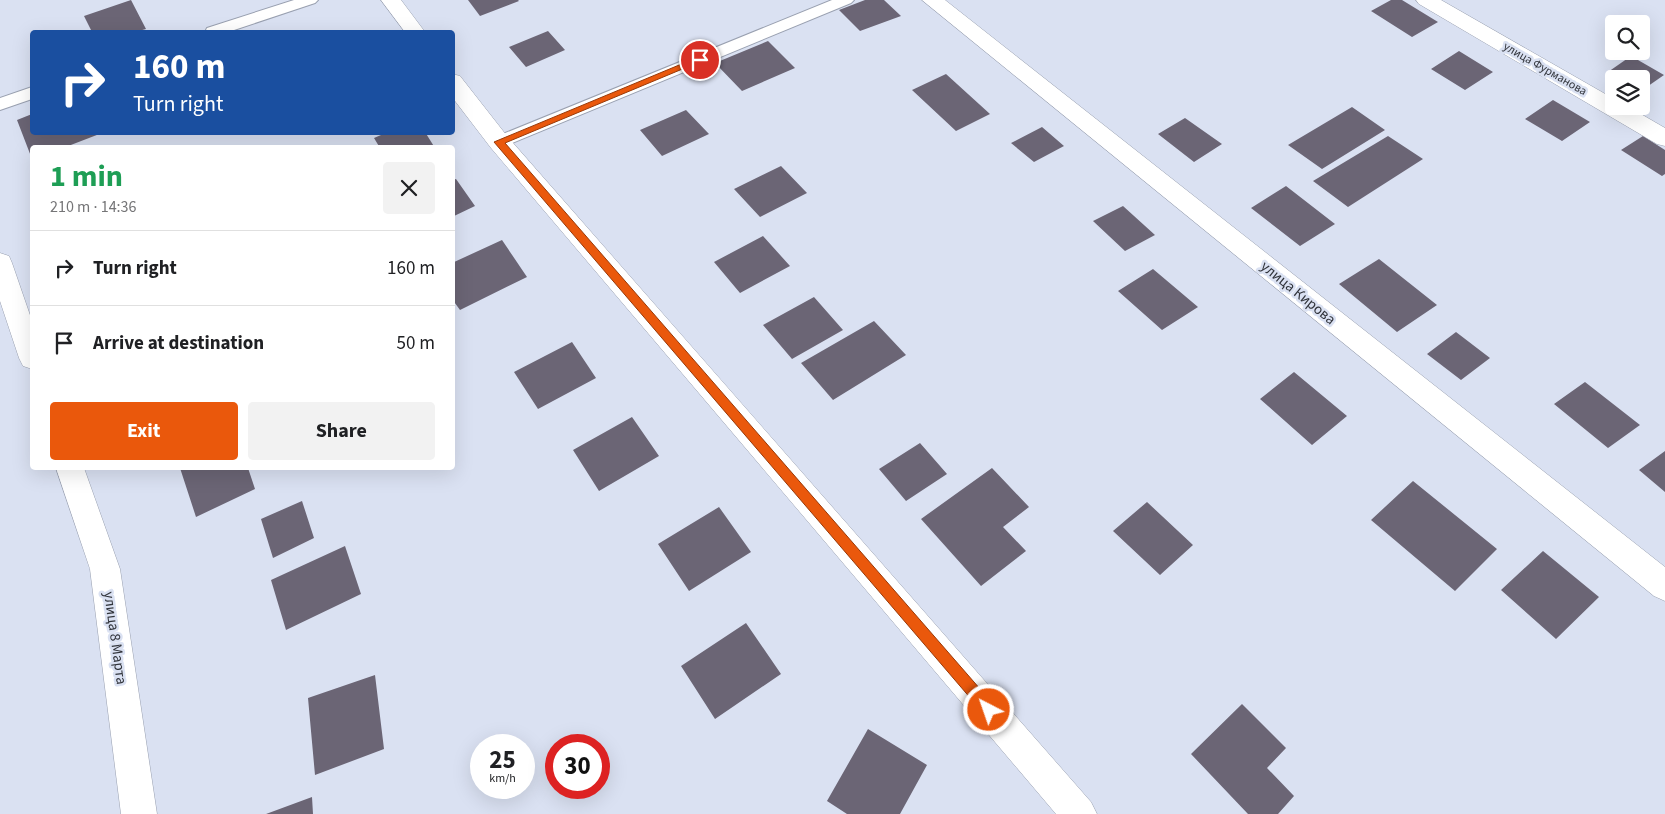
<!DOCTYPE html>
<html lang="en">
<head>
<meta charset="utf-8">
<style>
  :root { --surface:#fff; --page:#f2f2f2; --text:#202124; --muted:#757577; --line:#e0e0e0; --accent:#ea580c }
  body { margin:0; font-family:"Source Sans 3",sans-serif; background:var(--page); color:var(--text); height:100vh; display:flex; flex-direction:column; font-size:19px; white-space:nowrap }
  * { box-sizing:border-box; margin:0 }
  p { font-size:16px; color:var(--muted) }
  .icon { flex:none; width:28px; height:28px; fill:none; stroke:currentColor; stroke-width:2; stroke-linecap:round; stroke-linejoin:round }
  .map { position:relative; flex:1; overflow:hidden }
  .sheet { position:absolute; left:30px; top:145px; width:425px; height:325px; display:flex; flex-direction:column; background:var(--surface); border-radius:5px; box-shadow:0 5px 20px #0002 }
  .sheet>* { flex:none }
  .guide { position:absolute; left:30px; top:30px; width:425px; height:105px; border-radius:5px; box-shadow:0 5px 20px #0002; background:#1a4fa0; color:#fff; overflow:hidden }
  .tools { position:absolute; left:1605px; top:15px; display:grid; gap:10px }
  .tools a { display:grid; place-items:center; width:45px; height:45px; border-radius:5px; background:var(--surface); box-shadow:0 5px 20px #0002; font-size:25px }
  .speed { position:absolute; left:470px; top:734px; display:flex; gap:10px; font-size:25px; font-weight:700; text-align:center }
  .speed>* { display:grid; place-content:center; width:65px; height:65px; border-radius:50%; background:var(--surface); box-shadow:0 5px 20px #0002; line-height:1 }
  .speed small { font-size:12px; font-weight:400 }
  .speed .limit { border:8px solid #d22; background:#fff; color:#111 }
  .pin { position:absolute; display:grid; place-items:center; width:42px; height:42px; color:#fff; margin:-21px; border:2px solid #fff; border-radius:50%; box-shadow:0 1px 5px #0007 }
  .me { position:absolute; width:55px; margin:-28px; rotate:319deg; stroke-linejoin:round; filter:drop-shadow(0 0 4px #0008) }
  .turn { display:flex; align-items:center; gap:18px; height:105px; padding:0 20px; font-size:22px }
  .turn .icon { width:65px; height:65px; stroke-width:2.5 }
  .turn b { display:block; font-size:35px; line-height:42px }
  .round { display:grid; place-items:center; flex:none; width:52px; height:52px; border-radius:5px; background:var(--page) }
  .summary { display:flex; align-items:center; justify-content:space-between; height:85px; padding:0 20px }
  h1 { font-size:30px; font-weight:700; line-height:38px; color:#1e9e55 }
  .cta { display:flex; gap:10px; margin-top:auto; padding:10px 20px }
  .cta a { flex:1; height:58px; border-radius:5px; background:var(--accent); color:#fff; font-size:20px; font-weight:700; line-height:58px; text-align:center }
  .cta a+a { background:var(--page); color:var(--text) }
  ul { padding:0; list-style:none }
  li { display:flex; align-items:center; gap:15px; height:75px; padding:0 20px; border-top:1px solid var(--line) }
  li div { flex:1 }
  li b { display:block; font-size:19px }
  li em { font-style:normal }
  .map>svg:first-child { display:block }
</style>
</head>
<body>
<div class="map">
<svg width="1665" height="814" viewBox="0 0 1665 814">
  <rect width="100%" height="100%" fill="#dae1f2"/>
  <path fill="#6b6575" d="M 131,0 L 146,29 L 135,32 L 92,32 L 84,16 Z
    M 468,0 L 518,0 L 519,1 L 480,16 Z
    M 865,0 L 884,0 L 901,16 L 860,31 L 839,10 Z
    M 1391,0 L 1402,0 L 1438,22 L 1412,37 L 1371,11 Z
    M 548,31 L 565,50 L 526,67 L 509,47 Z
    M 768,41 L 795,68 L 742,91 L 715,63 Z
    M 1459,51 L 1493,72 L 1465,90 L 1431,69 Z
    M 1631,56 L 1664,75 L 1641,91 L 1641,79 L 1619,79 L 1608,72 Z
    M 946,74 L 990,114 L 956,131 L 912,90 Z
    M 1553,100 L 1590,122 L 1562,141 L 1525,119 Z
    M 1352,107 L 1385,130 L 1322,169 L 1288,145 Z
    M 686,110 L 709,134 L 662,156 L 640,130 Z
    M 32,114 L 32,132 L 102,133 L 63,148 L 32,148 L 32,159 L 17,120 Z
    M 1185,118 L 1222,144 L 1194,162 L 1158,134 Z
    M 1042,127 L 1064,146 L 1034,162 L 1011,143 Z
    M 388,132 L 425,132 L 435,148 L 380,148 L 374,138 Z
    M 1388,136 L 1423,159 L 1348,207 L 1313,181 Z
    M 1643,136 L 1665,150 L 1665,174 L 1662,176 L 1621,150 Z
    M 781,166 L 807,193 L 760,217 L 734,189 Z
    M 456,179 L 475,206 L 452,217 L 452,180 Z
    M 1286,186 L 1335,224 L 1300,246 L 1251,208 Z
    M 1123,206 L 1155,235 L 1125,251 L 1093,221 Z
    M 763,236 L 790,266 L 740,293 L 714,262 Z
    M 502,240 L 527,277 L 460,310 L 452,299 L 452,263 Z
    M 1379,259 L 1437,305 L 1397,332 L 1339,284 Z
    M 1153,269 L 1198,307 L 1162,330 L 1118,291 Z
    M 814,297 L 843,330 L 792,359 L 763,325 Z
    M 874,321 L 906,355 L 833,400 L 801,363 Z
    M 1456,332 L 1490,358 L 1461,380 L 1427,354 Z
    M 572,342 L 596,378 L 538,409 L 514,372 Z
    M 1294,372 L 1347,416 L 1312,445 L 1260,399 Z
    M 1585,382 L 1640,425 L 1608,448 L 1554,404 Z
    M 632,417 L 659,456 L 599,491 L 573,450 Z
    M 920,443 L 947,474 L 906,501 L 879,469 Z
    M 1665,451 L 1665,492 L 1639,470 Z
    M 180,468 L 248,468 L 255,489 L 196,517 Z
    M 992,468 L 1029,507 L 1003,527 L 1026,551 L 981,586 L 921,519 Z
    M 1413,481 L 1497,549 L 1455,591 L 1371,520 Z
    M 302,501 L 314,538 L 273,558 L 261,519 Z
    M 1147,502 L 1193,545 L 1160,575 L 1113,531 Z
    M 719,507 L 751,552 L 689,591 L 658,544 Z
    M 345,546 L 361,594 L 286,630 L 271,580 Z
    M 1543,551 L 1599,597 L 1556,639 L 1501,590 Z
    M 746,623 L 781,674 L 715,719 L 681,666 Z
    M 375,675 L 384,749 L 315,775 L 308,698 Z
    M 1242,704 L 1286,748 L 1267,768 L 1294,796 L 1278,814 L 1248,814 L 1191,754 Z
    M 868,729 L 927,765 L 900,814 L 847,814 L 827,801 Z
    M 312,797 L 313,814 L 266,814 Z"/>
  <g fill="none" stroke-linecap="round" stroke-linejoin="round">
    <g stroke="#99a0b0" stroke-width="2">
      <path id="lane" d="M 294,0 L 318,0 L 315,3 L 228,32 L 205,32 L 207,28 Z
        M 832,0 L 854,0 L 851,3 L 505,146 L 499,148 L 493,146 L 490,142 L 493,138 Z
        M 32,87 L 32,99 L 0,110 L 0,98 Z"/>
    </g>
    <g stroke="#99a0b0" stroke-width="1">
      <path id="street" d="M 381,0 L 401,0 L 425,32 L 405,32 Z
        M 1416,0 L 1441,0 L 1614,99 L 1614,106 L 1627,106 L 1665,128 L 1665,146 L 1657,144 L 1419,4 Z
        M 452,74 L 460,76 L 507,136 L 1091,802 L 1097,814 L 1056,814 L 491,148 L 452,97 Z
        M 0,253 L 9,256 L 12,263 L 32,321 L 32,369 L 23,366 L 19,358 L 0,301 Z
        M 56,468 L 84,468 L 120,569 L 157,814 L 121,814 L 90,569 Z"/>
    </g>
    <g stroke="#99a0b0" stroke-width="1">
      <path id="secondary" d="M 922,0 L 945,0 L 1665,567 L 1665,601 L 1654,596 Z"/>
    </g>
    <use href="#lane" fill="#fff" fill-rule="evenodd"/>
    <use href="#street" fill="#fff" fill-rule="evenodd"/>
    <use href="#secondary" fill="#fff" fill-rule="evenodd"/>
  </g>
  <path fill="#ea580c" stroke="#983908" d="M 696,58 L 704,60 L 505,143 L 994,705 L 996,710 L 994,714 L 989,716 L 984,714 L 494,142 Z"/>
  <g text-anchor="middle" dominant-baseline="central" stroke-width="5" stroke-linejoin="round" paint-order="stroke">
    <g font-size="12" fill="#31343b" stroke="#dae1f2">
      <text transform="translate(1545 69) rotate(30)">улица Фурманова</text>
    </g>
    <g font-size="15" fill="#31343b" stroke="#dae1f2">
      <text transform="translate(1298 293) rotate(39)">улица Кирова</text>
      <text transform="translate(115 638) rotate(82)">улица 8 Марта</text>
    </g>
  </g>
</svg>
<div class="tools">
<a><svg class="icon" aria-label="search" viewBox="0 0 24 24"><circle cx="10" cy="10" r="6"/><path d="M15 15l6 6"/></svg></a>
<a><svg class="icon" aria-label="layers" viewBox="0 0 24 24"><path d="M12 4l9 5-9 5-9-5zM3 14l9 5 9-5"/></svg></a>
</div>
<div class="speed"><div>25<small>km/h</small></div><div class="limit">30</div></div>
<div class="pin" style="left:700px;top:60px;background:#d93025"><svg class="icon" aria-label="arrive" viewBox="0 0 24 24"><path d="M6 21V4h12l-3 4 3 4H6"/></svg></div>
<svg class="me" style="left:989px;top:710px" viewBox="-20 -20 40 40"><circle r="17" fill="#ea580c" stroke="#fff" stroke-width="3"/><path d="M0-11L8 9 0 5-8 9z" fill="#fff"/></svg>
<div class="guide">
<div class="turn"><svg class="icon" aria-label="right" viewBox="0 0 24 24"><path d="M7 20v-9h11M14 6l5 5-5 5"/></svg><div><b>160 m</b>Turn right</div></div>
</div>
<section class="sheet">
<div class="summary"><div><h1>1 min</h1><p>210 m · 14:36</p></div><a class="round"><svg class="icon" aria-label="close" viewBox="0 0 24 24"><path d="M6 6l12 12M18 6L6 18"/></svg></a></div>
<ul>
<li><svg class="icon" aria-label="right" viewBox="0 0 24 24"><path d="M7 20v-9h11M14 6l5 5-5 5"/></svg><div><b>Turn right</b></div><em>160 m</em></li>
<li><svg class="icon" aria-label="arrive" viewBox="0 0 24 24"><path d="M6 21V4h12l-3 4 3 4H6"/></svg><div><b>Arrive at destination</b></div><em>50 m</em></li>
</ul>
<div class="cta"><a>Exit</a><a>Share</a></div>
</section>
</div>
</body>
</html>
